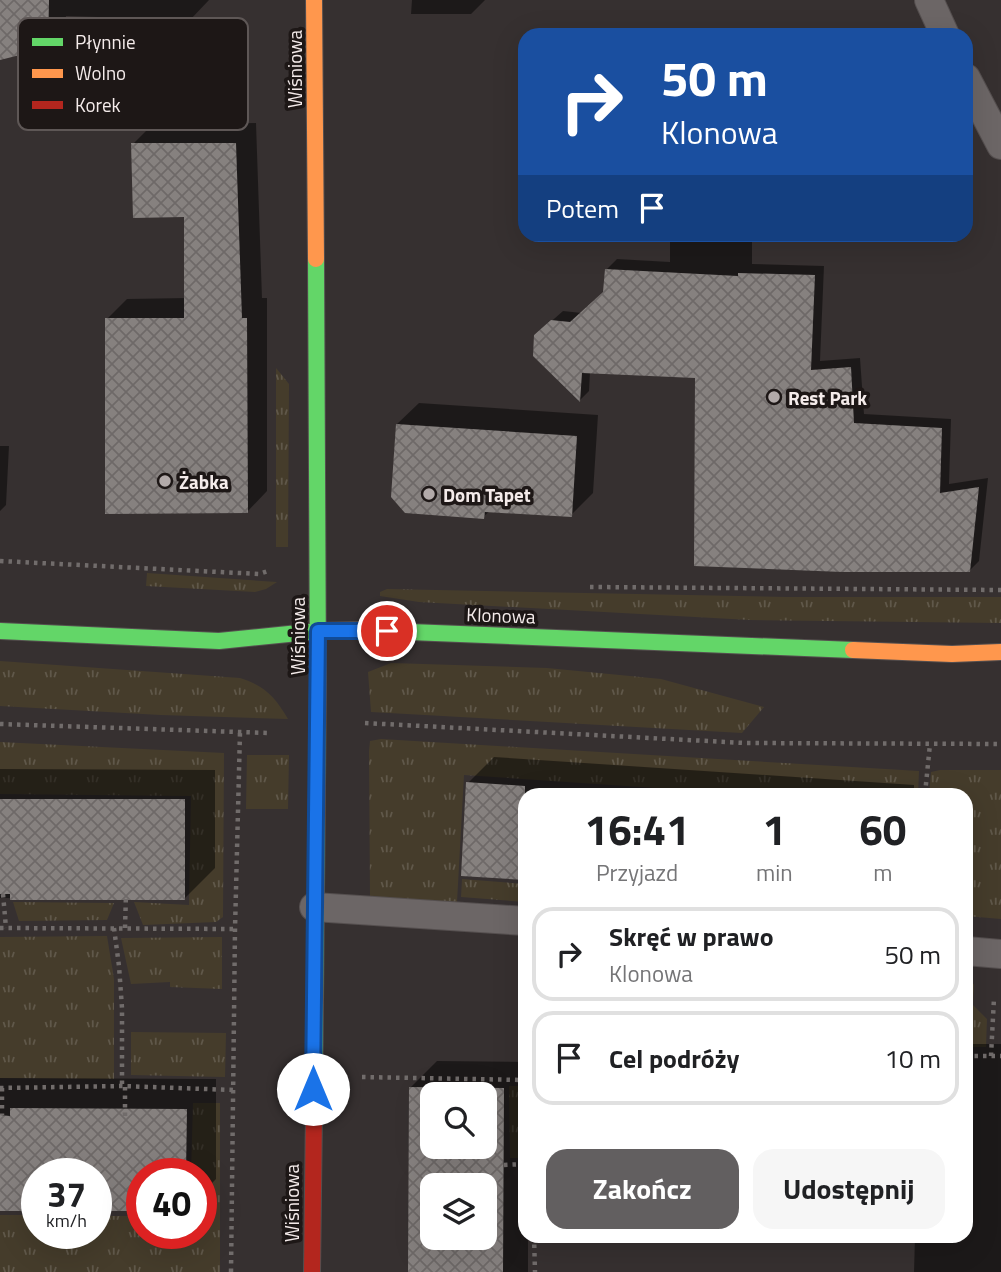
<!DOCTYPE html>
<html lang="pl">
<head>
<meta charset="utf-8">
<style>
  :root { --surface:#fff; --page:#f6f6f6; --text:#202124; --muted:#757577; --line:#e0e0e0; --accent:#625f60 }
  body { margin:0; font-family:"Titillium Web",sans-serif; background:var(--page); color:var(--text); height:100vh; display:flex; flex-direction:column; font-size:26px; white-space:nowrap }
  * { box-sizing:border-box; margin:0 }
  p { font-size:23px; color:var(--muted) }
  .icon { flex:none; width:38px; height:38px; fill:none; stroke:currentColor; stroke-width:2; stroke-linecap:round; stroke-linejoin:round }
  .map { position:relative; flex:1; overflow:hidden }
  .drawer { position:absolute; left:518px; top:788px; width:455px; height:455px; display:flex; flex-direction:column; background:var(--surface); border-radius:21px; box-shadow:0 7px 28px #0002 }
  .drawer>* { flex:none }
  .hud { position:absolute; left:518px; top:28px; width:455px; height:214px; border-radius:21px; box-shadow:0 7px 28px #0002; background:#1a4fa0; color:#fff; overflow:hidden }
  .buttons { position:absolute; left:420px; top:1082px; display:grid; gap:14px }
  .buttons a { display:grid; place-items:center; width:77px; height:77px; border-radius:14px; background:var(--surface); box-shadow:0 7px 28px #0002; font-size:35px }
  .speed { position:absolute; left:21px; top:1158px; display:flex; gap:14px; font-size:35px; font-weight:700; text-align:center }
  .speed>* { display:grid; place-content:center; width:91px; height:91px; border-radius:50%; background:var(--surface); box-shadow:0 7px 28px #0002; line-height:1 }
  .speed small { font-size:18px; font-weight:400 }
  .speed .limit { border:10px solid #d22; background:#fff; color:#111 }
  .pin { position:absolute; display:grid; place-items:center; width:60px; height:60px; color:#fff; margin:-30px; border:4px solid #fff; border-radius:50%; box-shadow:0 2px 7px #0007 }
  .me { position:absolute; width:77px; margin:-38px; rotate:0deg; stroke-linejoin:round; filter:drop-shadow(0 0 5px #0008) }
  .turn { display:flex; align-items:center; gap:24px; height:147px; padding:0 28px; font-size:32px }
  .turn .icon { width:91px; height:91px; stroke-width:2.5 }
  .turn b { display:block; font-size:49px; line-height:60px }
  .then { display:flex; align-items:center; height:66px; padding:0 28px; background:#0003; gap:14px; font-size:26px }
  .eta { display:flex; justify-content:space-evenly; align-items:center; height:119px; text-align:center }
  .eta b { font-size:42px; font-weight:700; line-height:49px }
  .button { display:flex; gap:14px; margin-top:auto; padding:14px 28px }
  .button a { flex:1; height:80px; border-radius:21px; background:var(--accent); color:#fff; font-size:28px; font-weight:700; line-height:80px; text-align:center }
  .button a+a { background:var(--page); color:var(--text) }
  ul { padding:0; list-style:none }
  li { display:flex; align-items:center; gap:21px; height:94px; margin:0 14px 10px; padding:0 14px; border:4px solid var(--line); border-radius:21px }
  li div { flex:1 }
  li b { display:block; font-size:26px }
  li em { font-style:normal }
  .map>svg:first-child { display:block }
</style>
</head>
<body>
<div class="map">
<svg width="1001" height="1272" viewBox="0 0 1001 1272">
  <defs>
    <pattern id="grass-tufts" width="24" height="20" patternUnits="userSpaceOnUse" patternTransform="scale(1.75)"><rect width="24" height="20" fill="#453c2b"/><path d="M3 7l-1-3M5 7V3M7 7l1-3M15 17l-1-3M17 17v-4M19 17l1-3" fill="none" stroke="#60584a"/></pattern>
    <pattern id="building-cross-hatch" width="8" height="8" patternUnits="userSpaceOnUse" patternTransform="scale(1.75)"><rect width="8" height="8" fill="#86817f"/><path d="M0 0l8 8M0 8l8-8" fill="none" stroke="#6e6968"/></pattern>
  </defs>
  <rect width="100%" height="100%" fill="#363030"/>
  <path fill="url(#grass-tufts)" d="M 276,368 L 289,384 L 288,547 L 276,547 Z
    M 147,573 L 277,582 L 266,589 L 255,592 L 146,586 Z
    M 387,589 L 786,597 L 1001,597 L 1001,623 L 750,620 L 419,602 L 380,596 L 380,592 Z
    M 0,661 L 240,678 C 265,686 275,697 288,719 L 161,715 L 0,706 Z
    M 391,663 L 547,668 L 661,679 L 764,707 L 742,733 L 371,712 L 368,672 Z
    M 381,739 L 919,771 L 918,794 L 744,794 L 464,775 L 457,902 L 370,897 L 369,751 L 370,741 Z
    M 0,742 L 224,753 L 223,917 L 216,922 L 143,925 L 134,902 L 189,905 L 191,796 L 0,794 Z
    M 247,755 L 289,755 L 288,809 L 246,809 Z
    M 940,770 L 1001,770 L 1001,919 L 966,916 L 966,794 L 929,794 L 931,772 Z
    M 462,879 L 525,884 L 525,902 L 461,897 Z
    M 13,902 L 114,903 L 107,920 L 19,921 Z
    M 107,936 L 114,979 L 114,1079 L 0,1078 L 0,937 Z
    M 222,937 L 222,989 L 170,987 L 170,982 L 131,984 L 121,938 Z
    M 966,983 L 974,984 L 973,1005 L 987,1019 L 986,1047 L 966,1047 Z
    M 131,1032 L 226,1033 L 225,1077 L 131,1075 Z
    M 509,1086 L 525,1086 L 525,1158 L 510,1158 Z
    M 193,1103 L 220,1103 L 220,1272 L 0,1272 L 0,1215 L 37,1215 L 37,1234 L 96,1234 L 96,1216 L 142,1216 L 142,1234 L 201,1234 L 201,1174 L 191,1174 Z"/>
  <path fill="#0007" fill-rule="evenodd" d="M 0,0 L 209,0 L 190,20 L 66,16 L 65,28 L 47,46 L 0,54 Z
    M 412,0 L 485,0 L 471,14 L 411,14 Z
    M 256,123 L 262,298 L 267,298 L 267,491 L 247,512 L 107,319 L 127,299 L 186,298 L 186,216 L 133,144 L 153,124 Z
    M 670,234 L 752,234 L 752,264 L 824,266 L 820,361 L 860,358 L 864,414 L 951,419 L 949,484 L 988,478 L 979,561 L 969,571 L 697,376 L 590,372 L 589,391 L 580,400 L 546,326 L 563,311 L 582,313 L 605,292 L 607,269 L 617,259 L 670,262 Z
    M 419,403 L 598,415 L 593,493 L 571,515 L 490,511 L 483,517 L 397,424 Z
    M 0,446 L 9,446 L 6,505 L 0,511 Z
    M 494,757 L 914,785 L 914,794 L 525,794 L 525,878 L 468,783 Z
    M 0,769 L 215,770 L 215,868 L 184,899 L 0,898 Z
    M 966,1044 L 1001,1044 L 1001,1272 L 914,1272 L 915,1236 L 966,1236 Z
    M 437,1061 L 525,1062 L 525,1236 L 528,1236 L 528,1272 L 410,1272 L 411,1087 ZM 432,1094 L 485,1094 L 485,1146 L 432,1146 ZM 432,1185 L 485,1185 L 485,1237 L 432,1237 Z
    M 0,1078 L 216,1079 L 216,1179 L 201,1194 L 201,1174 L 37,1174 L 0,1209 Z"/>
  <path fill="url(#building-cross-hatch)" fill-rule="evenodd" d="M 0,0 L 49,0 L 48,48 L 0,60 Z
    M 131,143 L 236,143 L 242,318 L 247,318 L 248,513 L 105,514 L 105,318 L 184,318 L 184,217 L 133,218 Z
    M 605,269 L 738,276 L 738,273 L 815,275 L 811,370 L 851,367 L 854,423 L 942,428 L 940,493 L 979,487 L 970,572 L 842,572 L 694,566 L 695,378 L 582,373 L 580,402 L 533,356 L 534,335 L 551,320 L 570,322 L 603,292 Z
    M 396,424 L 577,436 L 572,517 L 485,512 L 484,519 L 405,513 L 391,497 Z
    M 466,782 L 525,786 L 525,880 L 461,876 Z
    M 0,799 L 185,799 L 185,900 L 10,900 L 10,894 L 0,894 Z
    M 409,1087 L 504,1088 L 503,1272 L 408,1272 ZM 432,1094 L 485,1094 L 485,1146 L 432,1146 ZM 432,1185 L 485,1185 L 485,1237 L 432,1237 Z
    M 10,1108 L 187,1109 L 186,1174 L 142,1174 L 142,1211 L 96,1211 L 96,1174 L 37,1174 L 37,1211 L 0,1211 L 0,1115 L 10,1116 Z"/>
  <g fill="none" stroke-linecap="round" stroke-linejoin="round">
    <g stroke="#554f4f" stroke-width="30">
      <path id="lane" d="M 929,0 L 945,35
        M 966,78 L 1001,145
        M 314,907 L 525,921
        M 966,951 L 1001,954"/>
    </g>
    <g stroke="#554f4f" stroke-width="18">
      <path id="fast" d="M 0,631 L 219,641 L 318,631 L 360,630 L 853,650
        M 314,1111 L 318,678 L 316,259"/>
    </g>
    <g stroke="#554f4f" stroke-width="18">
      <path id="slow" d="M 314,0 L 316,259
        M 853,650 L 952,654 L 1001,652"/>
    </g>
    <g stroke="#554f4f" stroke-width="18">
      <path id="jam" d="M 312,1272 L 314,1111"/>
    </g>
    <path stroke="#716c6b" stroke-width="4.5" stroke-dasharray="3.5 5" stroke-linecap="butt" d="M 0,561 L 259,574 L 268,571
      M 590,587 L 1001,590
      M 365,723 L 745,743 L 1001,744
      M 0,724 L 269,733
      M 925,794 L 930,744
      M 3,894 L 6,928
      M 0,928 L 235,929
      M 114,928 L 119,966 L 122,1008 L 122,1086
      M 125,928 L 126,894
      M 966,1056 L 1001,1056
      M 991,1056 L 994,998
      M 362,1077 L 525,1080
      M 0,1088 L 122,1086 L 233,1090
      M 2,1088 L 2,1115
      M 125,1116 L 125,1086
      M 504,1165 L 525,1164
      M 534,1236 L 535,1272
      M 231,1272 L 235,929 L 240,732"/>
    <use href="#lane" stroke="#6c6666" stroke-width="28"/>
    <use href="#fast" stroke="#63d668" stroke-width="16"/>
    <use href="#slow" stroke="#ff974d" stroke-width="16"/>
    <use href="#jam" stroke="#b3261e" stroke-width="16"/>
  </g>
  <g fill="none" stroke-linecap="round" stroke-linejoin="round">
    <g stroke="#114b97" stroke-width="18">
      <path id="route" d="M 313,1089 L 318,631 L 387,631"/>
    </g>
    <use href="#route" stroke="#1a73e8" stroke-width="12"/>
  </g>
  <g fill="#b2aaa9" stroke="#1d1716" stroke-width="2.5">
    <circle cx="774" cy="397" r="7"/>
    <circle cx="165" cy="481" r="7"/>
    <circle cx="429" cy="494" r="7"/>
  </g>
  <g text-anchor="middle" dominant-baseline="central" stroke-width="7" stroke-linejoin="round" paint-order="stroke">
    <g font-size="19" fill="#f4ebea" stroke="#1d1716">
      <text transform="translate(294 69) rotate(-90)">Wiśniowa</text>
      <text transform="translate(501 615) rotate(2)">Klonowa</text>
      <text transform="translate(297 636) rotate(-90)">Wiśniowa</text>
      <text transform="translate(291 1203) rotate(-90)">Wiśniowa</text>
    </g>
    <g font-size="19" font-weight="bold" fill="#f4ebea" stroke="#1d1716" text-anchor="start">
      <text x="788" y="397">Rest Park</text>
      <text x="179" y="481">Żabka</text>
      <text x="443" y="494">Dom Tapet</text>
    </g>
  </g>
  <rect x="18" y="18" width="230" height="112" rx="10" fill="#1d1716" stroke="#5e5756" stroke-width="2"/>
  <rect x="32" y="38" width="31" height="8" fill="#63d668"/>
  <rect x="32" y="69" width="31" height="9" fill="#ff974d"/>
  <rect x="32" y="101" width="31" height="8" fill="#b3261e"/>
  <g font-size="19" fill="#f4ebea">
    <text x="75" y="49">Płynnie</text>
    <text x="75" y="80">Wolno</text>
    <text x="75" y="112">Korek</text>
  </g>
</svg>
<div class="buttons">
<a><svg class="icon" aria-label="search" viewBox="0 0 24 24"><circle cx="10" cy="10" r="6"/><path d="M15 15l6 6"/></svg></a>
<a><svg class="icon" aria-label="layers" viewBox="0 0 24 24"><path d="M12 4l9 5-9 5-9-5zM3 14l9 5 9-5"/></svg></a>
</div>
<div class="speed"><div>37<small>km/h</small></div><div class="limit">40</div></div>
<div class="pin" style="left:387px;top:631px;background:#d93025"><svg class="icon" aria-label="arrive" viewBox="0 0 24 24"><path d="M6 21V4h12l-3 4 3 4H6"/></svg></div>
<svg class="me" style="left:313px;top:1089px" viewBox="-20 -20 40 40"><circle r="19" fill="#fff"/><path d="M0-13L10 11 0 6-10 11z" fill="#1a73e8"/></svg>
<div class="hud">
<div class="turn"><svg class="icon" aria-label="right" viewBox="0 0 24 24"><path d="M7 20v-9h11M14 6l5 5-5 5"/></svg><div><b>50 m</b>Klonowa</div></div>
<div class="then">Potem<svg class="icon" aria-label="arrive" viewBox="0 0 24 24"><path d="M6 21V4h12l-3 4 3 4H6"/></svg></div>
</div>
<section class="drawer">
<div class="eta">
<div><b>16:41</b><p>Przyjazd</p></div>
<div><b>1</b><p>min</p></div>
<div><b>60</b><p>m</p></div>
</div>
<ul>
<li><svg class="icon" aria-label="right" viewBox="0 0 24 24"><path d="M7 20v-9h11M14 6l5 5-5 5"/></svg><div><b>Skręć w prawo</b><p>Klonowa</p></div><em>50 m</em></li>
<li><svg class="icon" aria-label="arrive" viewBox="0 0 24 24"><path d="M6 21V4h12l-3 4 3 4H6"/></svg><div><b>Cel podróży</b></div><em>10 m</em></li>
</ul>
<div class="button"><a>Zakończ</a><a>Udostępnij</a></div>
</section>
</div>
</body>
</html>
